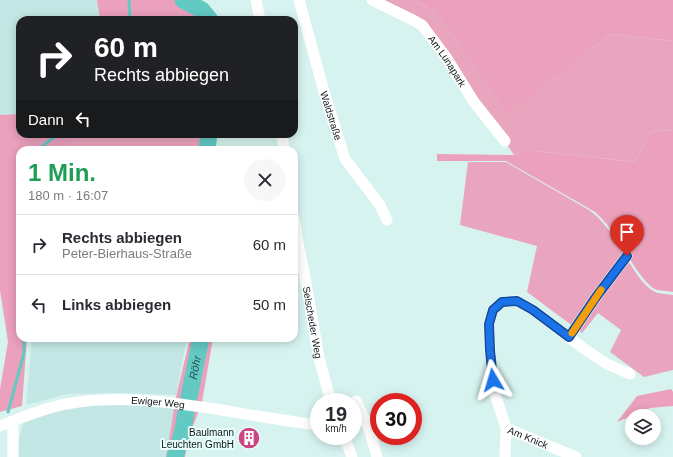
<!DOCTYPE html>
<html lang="de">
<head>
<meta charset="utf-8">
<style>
  :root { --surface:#fff; --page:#f7f7f7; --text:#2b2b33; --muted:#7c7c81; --line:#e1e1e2 }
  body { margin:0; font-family:Arial,sans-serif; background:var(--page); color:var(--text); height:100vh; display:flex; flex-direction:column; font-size:15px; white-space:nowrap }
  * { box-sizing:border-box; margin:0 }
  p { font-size:13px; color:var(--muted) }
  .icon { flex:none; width:22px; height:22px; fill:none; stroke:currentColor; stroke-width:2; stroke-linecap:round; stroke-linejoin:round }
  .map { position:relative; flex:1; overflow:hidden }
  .side { position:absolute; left:16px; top:146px; width:282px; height:196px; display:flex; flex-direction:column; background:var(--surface); border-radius:12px; box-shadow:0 2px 10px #0003 }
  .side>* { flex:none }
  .top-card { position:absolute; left:16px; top:16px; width:282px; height:122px; border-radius:12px; box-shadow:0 2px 10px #0003; background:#202124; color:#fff; overflow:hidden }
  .buttons { position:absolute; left:625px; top:409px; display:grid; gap:8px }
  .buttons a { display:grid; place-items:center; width:36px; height:36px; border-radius:50%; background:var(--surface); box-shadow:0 2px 10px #0003; font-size:20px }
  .speed { position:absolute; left:310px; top:393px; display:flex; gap:8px; font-size:20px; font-weight:700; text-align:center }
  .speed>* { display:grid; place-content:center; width:52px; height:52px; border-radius:50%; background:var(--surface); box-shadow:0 2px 10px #0003; line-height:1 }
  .speed small { font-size:10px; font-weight:400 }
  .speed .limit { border:6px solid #d22; background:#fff; color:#111 }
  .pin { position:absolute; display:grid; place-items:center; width:34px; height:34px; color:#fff; margin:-41px -17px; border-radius:50% 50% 50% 0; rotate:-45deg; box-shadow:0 0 4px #0007 }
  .pin .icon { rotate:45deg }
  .me { position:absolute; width:44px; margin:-22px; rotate:353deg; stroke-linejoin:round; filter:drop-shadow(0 0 3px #0008) }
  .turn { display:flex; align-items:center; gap:14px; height:84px; padding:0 12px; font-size:18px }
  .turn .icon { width:52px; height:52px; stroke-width:2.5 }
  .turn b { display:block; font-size:28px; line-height:34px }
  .then { display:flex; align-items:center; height:38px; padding:0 12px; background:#0003; gap:8px; font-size:15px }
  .round { display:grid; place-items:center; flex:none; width:42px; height:42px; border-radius:21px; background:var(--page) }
  .overview { display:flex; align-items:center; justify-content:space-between; height:68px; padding:0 12px }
  h1 { font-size:24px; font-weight:700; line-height:30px; color:#1e9e55 }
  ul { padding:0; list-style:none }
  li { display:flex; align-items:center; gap:12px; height:60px; padding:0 12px; border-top:1px solid var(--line) }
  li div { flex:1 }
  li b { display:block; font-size:15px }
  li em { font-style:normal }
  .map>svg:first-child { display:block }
</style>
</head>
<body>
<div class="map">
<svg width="673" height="457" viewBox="0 0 673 457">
  <rect width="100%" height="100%" fill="#d7f3f0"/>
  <path fill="#c2e7e4" d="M 0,0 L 97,0 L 100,20 L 20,20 L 20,114 L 0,115 Z
    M 32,338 L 187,338 L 176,395 L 120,393 L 67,394 L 26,405 Z
    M 124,405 L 174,408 L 166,457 L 17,457 L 16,453 L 24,419 L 70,406 Z"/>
  <path fill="#eaa5be" d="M 378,0 L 414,0 L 435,11 L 508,112 L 611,34 L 673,41 L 673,130 L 651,132 L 635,162 L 525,150 L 514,155 L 426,25 Z
    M 79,134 L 201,134 L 200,150 L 66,150 Z
    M 468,162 L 506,162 L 589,210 C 599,217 607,227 614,237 C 625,252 639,287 658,293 C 662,294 668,294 673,295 L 673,370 L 644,377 L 610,352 L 621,330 L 598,313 L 582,333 L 527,292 L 537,246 L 460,225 Z"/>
  <path fill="#eba0bc" d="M 97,0 L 186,0 L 208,20 L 100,20 Z
    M 414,0 L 673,0 L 673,41 L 611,34 L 508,113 L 435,11 Z
    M 20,114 L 20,134 L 79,134 L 66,150 L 20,150 L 20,338 L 27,338 L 22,406 L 0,412 L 0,389 L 8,342 L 0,290 L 0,115 Z
    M 673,130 L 673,292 C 668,291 662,291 657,290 C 642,284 625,250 616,236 C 610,228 603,219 595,212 L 506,161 L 437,161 L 437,154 L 514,155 L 525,150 L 635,162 L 651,132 Z
    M 201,134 L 214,134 L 212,150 L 200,150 Z
    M 190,338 L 213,338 L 202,402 L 189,437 L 185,457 L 166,457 L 176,397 Z
    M 671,389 L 673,392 L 673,406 L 650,408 L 617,422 L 637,396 Z"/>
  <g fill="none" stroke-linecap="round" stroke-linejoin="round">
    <path stroke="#62c9c3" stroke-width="3" d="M 129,0 L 130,20
      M 41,150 L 44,145 L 58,134
      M 8,412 L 24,353 L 24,338"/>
    <g stroke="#62c9c3" stroke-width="17">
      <path d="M 183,0 L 202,10 L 210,20"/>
      <path d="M 207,150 L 209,134"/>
      <path id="s1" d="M 189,397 L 201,338"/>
      <path d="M 175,457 L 183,430 L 186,412"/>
    </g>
    <g stroke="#fff" stroke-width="11">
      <path d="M 256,0 L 260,20"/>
      <path id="s2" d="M 299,0 L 325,95 L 345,159 L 380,205 L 387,220"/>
      <path id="s3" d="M 372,0 L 413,20 L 422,25 L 446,57 L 474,102 L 505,141"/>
      <path d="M 282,134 L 284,150"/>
      <path id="s4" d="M 294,217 L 299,249 L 305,277 L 319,358 L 328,391 L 332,402"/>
      <path d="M 569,337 L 596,297 L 627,256"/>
      <path d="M 356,401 L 370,431 L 377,457"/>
      <path id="s5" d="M 0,426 C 22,418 43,408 66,404 C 150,389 236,416 319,425"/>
      <path id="s6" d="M 506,428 L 576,457"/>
      <path d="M 344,436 L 352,457"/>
      <path d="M 13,457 L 13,421"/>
      <path d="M 505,457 L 506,428 L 495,394 L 490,350 L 489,324 L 493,310 L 502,302 L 517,301 L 533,310 L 583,348 L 607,364 L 630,374"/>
    </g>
  </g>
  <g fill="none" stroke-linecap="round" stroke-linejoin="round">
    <g stroke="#114b97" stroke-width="10">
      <path id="route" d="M 493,380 L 490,350 L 489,324 L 493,310 L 502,302 L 517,301 L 533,310 L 569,337 L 596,297 L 627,256"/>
    </g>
    <use href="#route" stroke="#1a73e8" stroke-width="7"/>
    <path stroke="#f59e0b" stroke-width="7" d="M 572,333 L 601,290"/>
  </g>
  <defs>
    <g id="building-disc" transform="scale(1.15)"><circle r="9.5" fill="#cd4684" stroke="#e9fffd"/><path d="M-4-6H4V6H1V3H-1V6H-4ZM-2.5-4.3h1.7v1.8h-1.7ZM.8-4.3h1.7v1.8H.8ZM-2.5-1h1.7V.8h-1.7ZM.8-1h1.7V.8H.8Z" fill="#fff"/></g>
  </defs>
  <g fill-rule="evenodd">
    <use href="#building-disc" x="249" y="438"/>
  </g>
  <g text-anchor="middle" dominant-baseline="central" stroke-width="4" stroke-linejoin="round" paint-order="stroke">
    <g font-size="10" fill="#0d1716" stroke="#e9fffd">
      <text stroke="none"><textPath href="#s3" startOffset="100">Am Lunapark</textPath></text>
      <text stroke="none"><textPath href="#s2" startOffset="120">Waldstraße</textPath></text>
      <text stroke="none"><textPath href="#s4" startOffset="107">Selscheder Weg</textPath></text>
      <text stroke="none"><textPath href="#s5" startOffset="162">Ewiger Weg</textPath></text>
      <text stroke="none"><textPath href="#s6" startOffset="24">Am Knick</textPath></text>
    </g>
    <g font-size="10" fill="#0d1716" stroke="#e9fffd" text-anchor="end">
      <text x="234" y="432">Baulmann<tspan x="234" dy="12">Leuchten GmbH</tspan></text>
    </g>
    <g font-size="11" font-style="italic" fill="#255350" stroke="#e9fffd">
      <text stroke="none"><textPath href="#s1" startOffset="30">Röhr</textPath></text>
    </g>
  </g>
</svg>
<div class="buttons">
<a><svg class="icon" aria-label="layers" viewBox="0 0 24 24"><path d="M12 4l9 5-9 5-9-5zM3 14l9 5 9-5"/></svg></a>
</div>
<div class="speed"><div>19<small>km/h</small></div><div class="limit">30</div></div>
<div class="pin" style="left:627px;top:256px;background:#d93025"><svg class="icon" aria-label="arrive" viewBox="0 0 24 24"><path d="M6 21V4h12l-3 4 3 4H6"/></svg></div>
<svg class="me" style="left:493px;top:380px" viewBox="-20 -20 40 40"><path d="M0-17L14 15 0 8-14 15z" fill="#1a73e8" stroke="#fff" stroke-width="4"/></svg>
<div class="top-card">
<div class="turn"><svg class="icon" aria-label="right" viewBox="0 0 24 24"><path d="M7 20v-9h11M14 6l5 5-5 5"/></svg><div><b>60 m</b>Rechts abbiegen</div></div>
<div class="then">Dann<svg class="icon" aria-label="left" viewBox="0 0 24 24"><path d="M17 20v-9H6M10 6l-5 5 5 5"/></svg></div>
</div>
<section class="side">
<div class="overview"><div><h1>1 Min.</h1><p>180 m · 16:07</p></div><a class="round"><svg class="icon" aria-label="close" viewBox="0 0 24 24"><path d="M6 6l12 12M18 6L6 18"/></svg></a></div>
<ul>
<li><svg class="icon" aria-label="right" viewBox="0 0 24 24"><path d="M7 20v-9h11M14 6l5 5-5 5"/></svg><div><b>Rechts abbiegen</b><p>Peter-Bierhaus-Straße</p></div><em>60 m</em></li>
<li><svg class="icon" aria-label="left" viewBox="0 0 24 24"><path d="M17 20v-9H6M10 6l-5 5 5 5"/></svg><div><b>Links abbiegen</b></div><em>50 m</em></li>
</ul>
</section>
</div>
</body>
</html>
